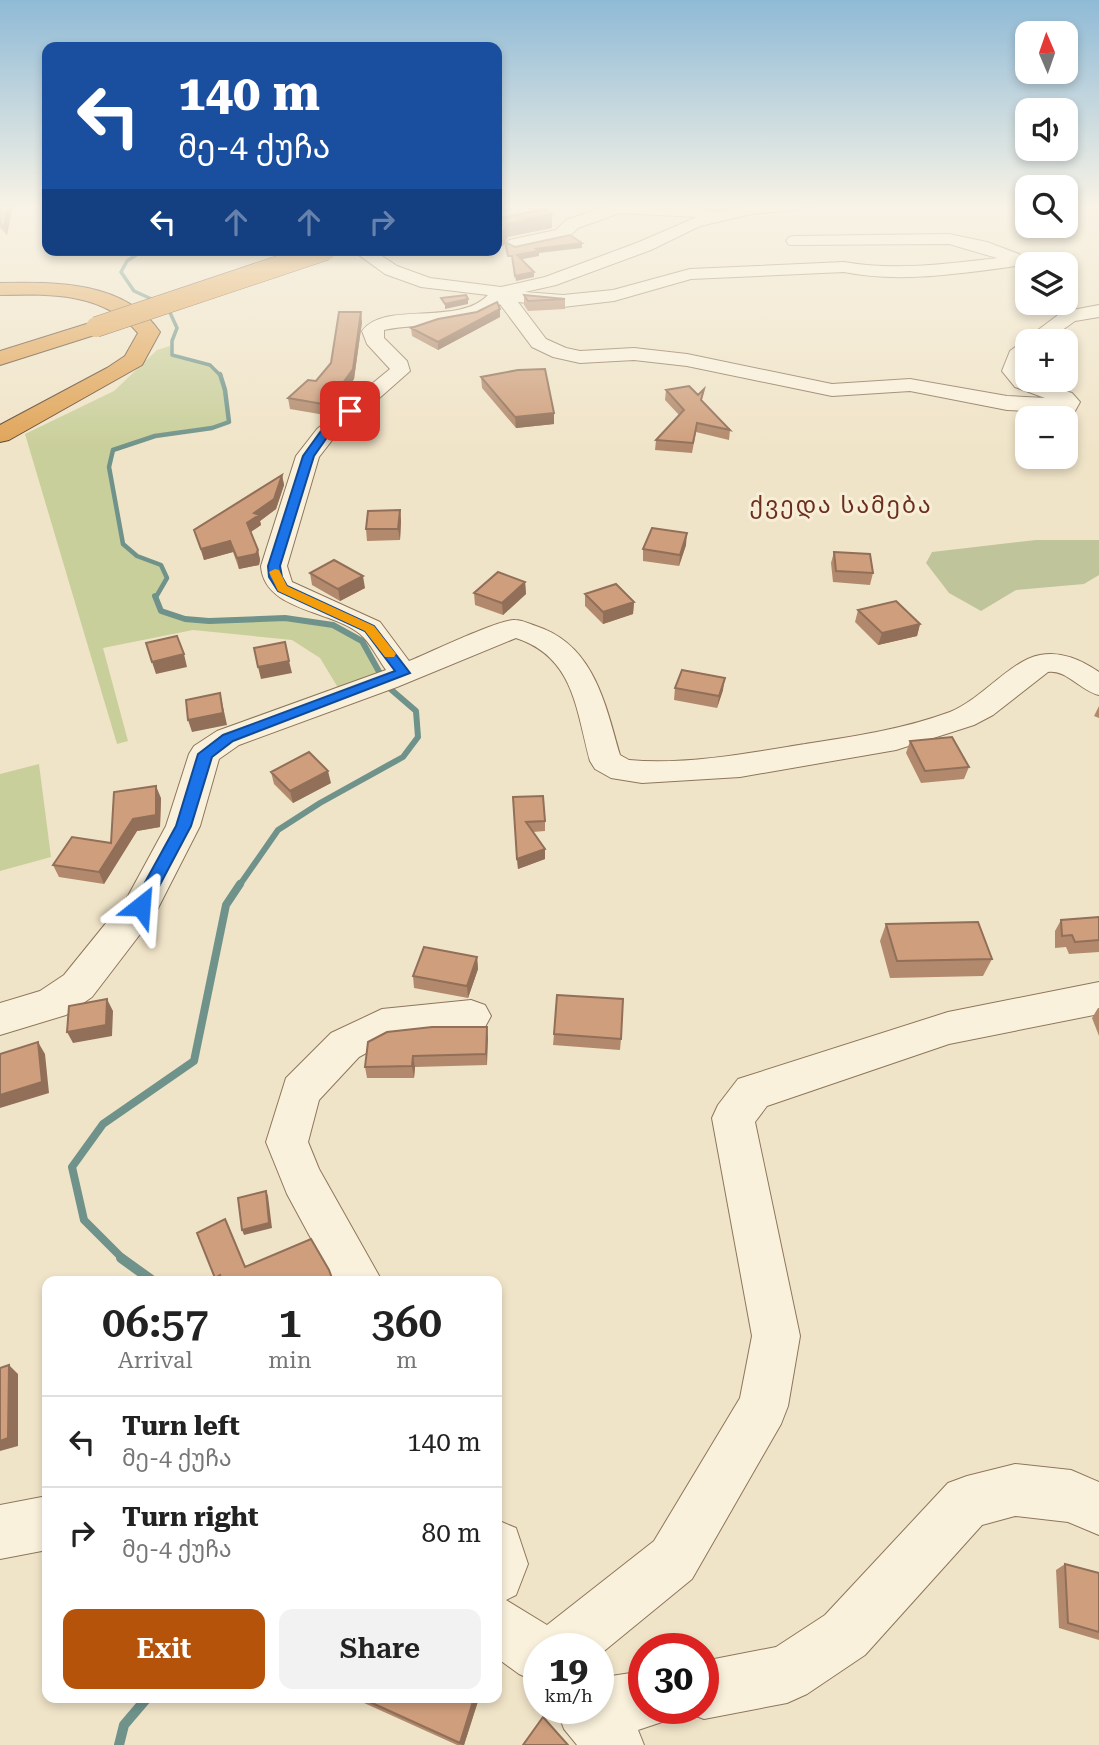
<!DOCTYPE html>
<html lang="en">
<head>
<meta charset="utf-8">
<style>
  :root { --surface:#fff; --page:#f2f2f2; --text:#222; --muted:#767676; --line:#e0e0e0; --accent:#b45309 }
  body { margin:0; font-family:"Roboto Serif","Noto Sans Georgian",serif; background:var(--page); color:var(--text); height:100vh; display:flex; flex-direction:column; font-size:26px; white-space:nowrap }
  * { box-sizing:border-box; margin:0 }
  p { font-size:23px; color:var(--muted) }
  .icon { flex:none; width:38px; height:38px; fill:none; stroke:currentColor; stroke-width:2; stroke-linecap:round; stroke-linejoin:round }
  .map { position:relative; flex:1; overflow:hidden }
  .drawer { position:absolute; left:42px; top:1276px; width:460px; height:427px; display:flex; flex-direction:column; background:var(--surface); border-radius:14px; box-shadow:0 4px 10px #0003 }
  .drawer>* { flex:none }
  .guide { position:absolute; left:42px; top:42px; width:460px; height:214px; border-radius:14px; box-shadow:0 4px 10px #0003; background:#1a4fa0; color:#fff; overflow:hidden }
  .needle { width:46px; rotate:358deg }
  .tools { position:absolute; left:1015px; top:21px; display:grid; gap:14px }
  .tools a { display:grid; place-items:center; width:63px; height:63px; border-radius:14px; background:var(--surface); box-shadow:0 4px 10px #0003; font-size:35px }
  .speed { position:absolute; left:523px; top:1633px; display:flex; gap:14px; font-size:35px; font-weight:700; text-align:center }
  .speed>* { display:grid; place-content:center; width:91px; height:91px; border-radius:50%; background:var(--surface); box-shadow:0 4px 10px #0003; line-height:1 }
  .speed small { font-size:18px; font-weight:400 }
  .speed .limit { border:10px solid #d22; background:#fff; color:#111 }
  .pin { position:absolute; display:grid; place-items:center; width:60px; height:60px; color:#fff; margin:-30px; border-radius:14px; box-shadow:0 4px 10px #0006 }
  .me { position:absolute; width:77px; margin:-38px; rotate:28deg; stroke-linejoin:round; filter:drop-shadow(0 0 5px #0008) }
  .turn { display:flex; align-items:center; gap:24px; height:147px; padding:0 21px; font-size:32px }
  .turn .icon { width:91px; height:91px; stroke-width:2.5 }
  .turn b { display:block; font-size:49px; line-height:60px }
  .lanes { display:flex; align-items:center; height:66px; padding:0 21px; background:#0003; justify-content:center; gap:35px; direction:ltr }
  .lanes .off { opacity:.35 }
  .eta { display:flex; justify-content:space-evenly; align-items:center; height:119px; text-align:center }
  .eta b { font-size:42px; font-weight:600; line-height:49px }
  .cta { display:flex; gap:14px; margin-top:auto; padding:14px 21px }
  .cta a { flex:1; height:80px; border-radius:14px; background:var(--accent); color:#fff; font-size:28px; font-weight:600; line-height:80px; text-align:center }
  .cta a+a { background:var(--page); color:var(--text) }
  ul { padding:0; list-style:none }
  li { display:flex; align-items:center; gap:21px; height:91px; padding:0 21px; border-top:2px solid var(--line) }
  li div { flex:1 }
  li b { display:block; font-size:26px }
  li em { font-style:normal }
  .map>svg:first-child { display:block }
</style>
</head>
<body>
<div class="map">
<svg width="1099" height="1745" viewBox="0 0 1099 1745">
  <rect width="100%" height="100%" fill="#f0e4c8"/>
  <path fill="#c9cf9b" d="M 170,346 L 172,355 C 184,360 199,360 210,365 C 230,375 224,404 229,422 C 213,432 200,428 182,431 C 156,434 136,440 113,450 L 109,467 L 123,544 L 137,556 L 161,565 L 167,578 L 155,596 L 161,611 C 221,638 300,595 357,637 C 369,646 376,665 383,678 L 340,691 L 320,658 L 292,640 L 193,630 L 103,648 L 128,741 L 117,744 L 25,434 L 114,391 L 157,350 Z
    M 39,764 L 51,857 L 0,871 L 0,774 Z"/>
  <path fill="#bfc49a" d="M 1036,540 L 1099,540 L 1099,575 L 1084,584 L 1016,590 L 981,611 L 949,593 L 926,563 L 932,552 Z"/>
  <g fill="none" stroke-linecap="round" stroke-linejoin="round">
    <path stroke="#6f938a" stroke-width="3.5" d="M 144,250 L 127,261 L 121,272 L 134,291 L 156,301
      M 167,306 L 177,328 L 172,341 L 172,355 L 210,365 L 221,376"/>
    <path stroke="#6f938a" stroke-width="4.5" d="M 156,597 L 167,578 L 161,565 L 137,556 L 123,544 L 109,467 L 113,450 L 155,436 L 212,428 L 229,422 L 225,390 L 220,374"/>
    <path stroke="#6f938a" stroke-width="6" d="M 155,596 L 161,611 L 185,619 L 209,621 L 285,618 L 333,625 L 362,641 L 387,686 L 416,711 L 418,737 L 403,757 L 320,803 L 278,830 L 239,886"/>
    <path stroke="#6f938a" stroke-width="8" d="M 124,1260 L 84,1220 L 72,1167 L 103,1124 L 194,1061 L 226,905 L 240,884"/>
    <path stroke="#6f938a" stroke-width="10" d="M 121,1258 L 153,1281
      M 119,1745 L 124,1725 L 147,1698"/>
    <g stroke="#8d765c" stroke-width="2">
      <path id="minor" d="M 613,204 L 689,205 L 715,212 L 752,204 L 811,204 L 803,209 L 752,214 L 700,226 L 651,250 L 556,285 L 525,292 L 563,295 L 613,290 L 690,269 L 844,262 C 893,271 948,264 997,258 L 949,244 L 789,245 L 786,241 L 789,237 L 795,236 L 949,234 L 987,242 L 1019,254 L 1022,258 L 1015,266 L 1009,267 C 956,274 896,283 844,272 L 691,279 L 614,301 L 563,307 L 518,302 L 546,339 L 566,348 L 580,351 L 634,348 L 687,354 L 832,384 L 910,379 L 1007,396 L 1045,398 L 1015,387 L 1002,371 L 1010,351 L 1062,312 L 1099,305 L 1099,317 L 1075,321 L 1047,341 L 1027,341 L 1027,357 L 1023,370 L 1027,380 L 1072,393 L 1080,402 L 1075,411 L 1067,413 L 1007,410 L 910,391 L 832,396 L 687,366 L 634,360 L 580,363 L 553,357 L 532,347 L 500,304 C 478,328 415,323 384,330 L 384,338 L 407,361 L 410,371 L 333,439 L 319,457 L 287,566 L 292,582 L 380,622 L 409,661 C 429,653 499,619 515,620 C 522,620 530,624 536,626 C 594,645 605,703 620,755 L 629,760 C 684,765 744,754 799,745 C 850,737 901,730 950,712 C 981,700 1011,660 1040,655 C 1062,651 1081,660 1099,672 L 1099,695 C 1081,691 1066,669 1048,672 L 993,715 L 974,725 L 896,750 L 740,777 L 642,783 L 611,778 L 595,769 L 590,761 C 576,709 574,657 516,638 L 397,687 L 239,745 L 219,759 L 200,826 L 154,916 L 92,997 L 66,1015 L 0,1035 L 0,1003 L 40,991 L 64,975 L 128,896 L 166,826 L 189,754 L 194,746 L 217,731 L 386,670 C 378,659 370,642 360,634 C 331,610 264,611 261,566 L 296,456 L 317,429 L 390,369 L 367,344 L 362,331 C 385,300 458,327 488,295 L 421,287 L 385,274 L 352,250 L 373,250 L 397,266 L 430,278 L 501,287 L 545,277 L 639,242 L 697,217 L 620,213 L 578,228 L 568,238 L 515,249 L 506,244 L 509,240 L 556,230 L 566,220 Z
        M 1099,982 L 1099,1014 L 949,1044 L 767,1106 L 755,1122 L 800,1336 L 788,1406 L 781,1424 L 692,1579 L 598,1656 L 598,1648 L 539,1648 L 539,1683 L 519,1674 L 497,1658 L 497,1520 L 516,1528 L 528,1564 L 516,1595 L 506,1600 L 547,1625 L 654,1541 L 740,1398 L 752,1336 L 712,1118 L 718,1105 L 738,1079 L 948,1012 Z
        M 471,1000 L 485,1005 L 491,1016 L 485,1027 L 471,1032 L 388,1041 L 359,1057 L 319,1100 L 308,1142 L 319,1169 L 382,1281 L 334,1281 L 287,1194 L 266,1142 L 286,1078 L 331,1033 L 382,1009 Z
        M 1015,1464 L 1071,1470 L 1099,1482 L 1099,1535 L 1068,1522 L 1015,1516 L 982,1525 L 865,1655 L 807,1694 L 787,1703 L 704,1719 L 683,1711 L 682,1708 L 704,1708 L 704,1661 L 776,1647 L 825,1615 L 948,1483 L 967,1476 Z
        M 47,1496 L 47,1550 L 0,1559 L 0,1505 Z
        M 644,1671 L 644,1708 L 670,1708 L 665,1721 L 638,1730 L 644,1745 L 577,1745 L 564,1729 L 556,1708 L 598,1708 L 598,1678 Z"/>
    </g>
    <g stroke="#5b4430" stroke-width="2">
      <path id="highway" d="M 0,283 C 56,282 125,281 160,332 L 142,365 L 9,440 L 0,442 L 0,425 L 107,368 L 125,356 L 138,333 C 103,292 49,294 0,295 Z
        M 96,321 L 104,322 L 107,327 L 104,332 L 0,365 L 0,351 Z"/>
    </g>
    <use href="#minor" fill="#faf1dc" fill-rule="evenodd"/>
    <use href="#highway" fill="#e0a458" fill-rule="evenodd"/>
    <g stroke="#5b4430" stroke-width="21" stroke-linecap="butt">
      <path id="highway-bridge" d="M 96,327 L 326,250"/>
    </g>
    <use href="#highway-bridge" stroke="#e0a458" stroke-width="20"/>
  </g>
  <path fill="#b2896c" d="M 0,204 L 13,204 L 7,235 L 0,228 Z
    M 524,295 L 565,299 L 565,309 L 528,311 L 524,305 Z
    M 500,309 L 500,317 L 438,350 L 412,336 L 411,328 Z
    M 362,322 L 354,379 L 335,406 L 325,415 L 290,409 L 288,398 L 316,381 Z
    M 481,377 L 554,413 L 554,424 L 516,428 L 482,388 Z
    M 666,390 L 702,400 L 730,430 L 729,440 L 696,432 L 692,453 L 655,450 L 656,440 L 679,415 L 665,400 Z
    M 282,475 L 284,485 L 276,509 L 260,521 L 261,525 L 251,532 L 258,550 L 260,560 L 259,565 L 239,569 L 233,552 L 204,560 L 194,530 Z
    M 400,510 L 401,521 L 400,540 L 367,541 L 366,529 Z
    M 686,545 L 679,566 L 643,561 L 643,549 Z
    M 834,552 L 873,573 L 870,585 L 833,582 L 831,563 Z
    M 310,573 L 365,588 L 340,601 L 312,585 Z
    M 525,582 L 526,594 L 503,615 L 475,605 L 474,593 Z
    M 585,594 L 634,602 L 633,614 L 603,624 L 585,606 Z
    M 858,610 L 920,624 L 917,636 L 878,645 L 855,622 Z
    M 675,688 L 723,690 L 717,708 L 674,700 Z
    M 1099,706 L 1099,718 L 1094,716 Z
    M 910,741 L 969,767 L 964,779 L 921,783 L 906,753 Z
    M 271,772 L 331,783 L 293,803 L 274,784 Z
    M 513,797 L 545,821 L 545,831 L 533,832 L 545,859 L 518,869 Z
    M 161,798 L 160,827 L 137,831 L 104,884 L 59,877 L 53,865 L 111,843 Z
    M 1099,917 L 1099,952 L 1069,954 L 1066,947 L 1055,948 L 1055,931 L 1061,920 Z
    M 886,924 L 992,959 L 983,976 L 890,978 L 880,941 Z
    M 477,957 L 478,969 L 468,998 L 414,988 L 413,976 Z
    M 1098,1008 L 1099,1008 L 1099,1036 L 1092,1018 Z
    M 487,1027 L 487,1065 L 415,1067 L 414,1078 L 367,1078 L 365,1067 Z
    M 554,1034 L 621,1039 L 620,1050 L 553,1045 Z
    M 1065,1564 L 1099,1573 L 1099,1640 L 1059,1628 L 1056,1570 Z
    M 353,1698 L 479,1698 L 464,1745 L 457,1745 Z"/>
  <path fill="#916f58" d="M 9,204 L 13,204 L 7,235 L 4,227 Z
    M 552,214 L 552,228 L 508,237 L 504,245 L 497,248 L 497,234 L 508,224 Z
    M 582,243 L 582,248 L 539,253 L 539,256 L 518,260 L 517,255 L 536,249 Z
    M 534,272 L 534,277 L 516,281 L 515,276 Z
    M 468,299 L 468,304 L 445,309 L 445,304 Z
    M 500,309 L 500,317 L 438,350 L 438,342 Z
    M 361,312 L 362,322 L 354,379 L 335,406 L 325,415 L 323,404 Z
    M 554,413 L 554,424 L 516,428 L 515,417 Z
    M 282,475 L 284,485 L 276,509 L 260,521 L 261,525 L 249,533 L 247,523 Z
    M 400,510 L 401,521 L 400,540 L 398,529 Z
    M 687,533 L 686,545 L 679,566 L 680,555 Z
    M 230,541 L 233,552 L 204,560 L 201,549 Z
    M 258,550 L 260,560 L 259,565 L 239,569 L 237,558 Z
    M 363,576 L 365,588 L 340,601 L 338,589 Z
    M 525,582 L 526,594 L 503,615 L 502,603 Z
    M 634,602 L 633,614 L 603,624 L 603,612 Z
    M 920,624 L 917,636 L 878,645 L 882,633 Z
    M 184,654 L 187,667 L 156,674 L 152,662 Z
    M 289,661 L 292,673 L 261,679 L 258,667 Z
    M 725,678 L 723,690 L 717,708 L 719,696 Z
    M 220,693 L 227,725 L 192,732 L 188,720 Z
    M 328,771 L 331,783 L 293,803 L 290,791 Z
    M 156,786 L 161,798 L 160,827 L 137,831 L 104,884 L 99,872 L 133,819 Z
    M 545,849 L 545,859 L 518,869 L 517,859 Z
    M 477,957 L 478,969 L 468,998 L 467,986 Z
    M 107,999 L 113,1011 L 112,1036 L 73,1043 L 67,1032 Z
    M 487,1027 L 488,1038 L 487,1065 L 486,1054 Z
    M 38,1042 L 45,1054 L 49,1093 L 0,1108 L 0,1095 Z
    M 413,1056 L 415,1067 L 414,1078 L 412,1066 Z
    M 266,1191 L 268,1196 L 272,1228 L 244,1235 L 242,1230 Z
    M 220,1275 L 223,1281 L 217,1281 L 215,1278 Z
    M 9,1365 L 18,1374 L 18,1446 L 0,1451 L 0,1441 Z
    M 474,1698 L 479,1698 L 464,1745 L 462,1745 L 460,1743 Z"/>
  <path fill="#cf9f7d" stroke="#916f58" stroke-width="2" d="M 0,204 L 9,204 L 4,227 L 0,223 Z
    M 544,209 L 552,214 L 508,224 L 503,231 L 497,234 L 497,217 L 502,218 Z
    M 570,235 L 582,243 L 536,249 L 539,251 L 517,255 L 534,272 L 515,276 L 512,256 L 508,256 L 505,242 L 515,247 Z
    M 466,295 L 468,299 L 445,304 L 441,298 Z
    M 524,295 L 565,299 L 528,301 Z
    M 497,302 L 500,309 L 438,342 L 411,328 L 438,319 L 477,312 Z
    M 339,312 L 361,312 L 353,369 L 334,395 L 323,404 L 288,398 L 308,380 L 316,381 L 331,363 Z
    M 545,369 L 554,413 L 515,417 L 481,377 L 518,370 Z
    M 689,386 L 698,395 L 704,389 L 701,400 L 730,430 L 697,423 L 693,443 L 656,440 L 684,410 L 666,390 Z
    M 282,475 L 274,499 L 254,513 L 259,515 L 247,523 L 258,550 L 256,554 L 237,558 L 230,541 L 201,549 L 194,530 Z
    M 400,510 L 398,529 L 366,529 L 368,511 Z
    M 652,528 L 687,533 L 680,555 L 643,549 Z
    M 834,552 L 870,554 L 873,573 L 836,571 Z
    M 334,560 L 363,576 L 338,589 L 310,573 Z
    M 498,572 L 525,582 L 502,603 L 474,593 Z
    M 616,584 L 634,602 L 603,612 L 585,594 Z
    M 896,601 L 920,624 L 882,633 L 858,610 Z
    M 177,636 L 184,654 L 152,662 L 146,643 Z
    M 285,642 L 289,661 L 258,667 L 254,648 Z
    M 682,670 L 725,678 L 719,696 L 675,688 Z
    M 220,693 L 223,713 L 188,720 L 186,700 Z
    M 952,737 L 969,767 L 925,771 L 910,741 Z
    M 309,752 L 328,771 L 290,791 L 271,772 Z
    M 156,786 L 156,815 L 133,819 L 99,872 L 53,865 L 72,837 L 111,843 L 114,792 Z
    M 543,796 L 545,821 L 526,822 L 545,849 L 517,859 L 513,797 Z
    M 1099,917 L 1099,940 L 1075,942 L 1072,935 L 1062,936 L 1061,920 Z
    M 978,922 L 992,959 L 897,961 L 886,924 Z
    M 424,947 L 477,957 L 467,986 L 413,976 Z
    M 557,995 L 623,999 L 621,1039 L 554,1034 Z
    M 107,999 L 106,1025 L 67,1032 L 69,1006 Z
    M 432,1027 L 487,1027 L 486,1054 L 413,1056 L 412,1066 L 365,1067 L 368,1042 L 387,1032 Z
    M 38,1042 L 42,1082 L 0,1095 L 0,1054 Z
    M 266,1191 L 269,1223 L 242,1230 L 238,1198 Z
    M 225,1219 L 245,1267 L 311,1239 L 329,1270 L 333,1281 L 222,1281 L 220,1275 L 215,1278 L 197,1233 Z
    M 9,1365 L 8,1438 L 0,1441 L 0,1368 Z
    M 1065,1564 L 1099,1573 L 1099,1632 L 1068,1623 Z
    M 361,1698 L 474,1698 L 460,1743 Z
    M 543,1717 L 568,1745 L 523,1745 Z"/>
  <linearGradient id="sky" x2="0" y2="1"><stop stop-color="#8fbad6"/><stop offset="0.46" stop-color="#f8f3e6"/><stop offset="1" stop-color="#f8f3e6" stop-opacity="0"/></linearGradient>
  <rect width="1099" height="448" fill="url(#sky)"/>
  <path fill="#1a73e8" stroke="#114b97" stroke-width="2" d="M 347,409 L 355,411 L 328,436 L 314,456 L 280,566 L 282,577 L 287,586 L 374,626 L 410,673 L 233,741 L 212,757 L 191,826 L 146,911 L 135,911 L 132,906 L 176,826 L 198,754 L 223,735 L 395,671 L 365,631 L 278,591 L 269,577 L 268,566 L 303,456 L 321,431 Z"/>
  <path fill="#f59e0b" d="M 275,569 L 279,570 L 287,586 L 374,626 L 396,654 L 394,657 L 385,657 L 365,631 L 278,591 L 269,572 Z"/>
  <g text-anchor="middle" dominant-baseline="central" stroke-width="6" stroke-linejoin="round" paint-order="stroke">
    <g font-size="23" letter-spacing="2" fill="#6b2e1e" stroke="#f7eed8">
      <text x="841" y="505">ქვედა სამება</text>
    </g>
  </g>
</svg>
<div class="tools">
<a><svg class="needle" viewBox="-14 -14 28 28"><path d="M0-13l5 13h-10z" fill="#e53935"/><path d="M0 13l5-13h-10z" fill="#767676"/></svg></a>
<a><svg class="icon" aria-label="sound" viewBox="0 0 24 24"><path d="M4 9h4l5-4v14l-5-4H4zM17 9q2 3 0 6"/></svg></a>
<a><svg class="icon" aria-label="search" viewBox="0 0 24 24"><circle cx="10" cy="10" r="6"/><path d="M15 15l6 6"/></svg></a>
<a><svg class="icon" aria-label="layers" viewBox="0 0 24 24"><path d="M12 4l9 5-9 5-9-5zM3 14l9 5 9-5"/></svg></a>
<a>+</a>
<a>−</a>
</div>
<div class="speed"><div>19<small>km/h</small></div><div class="limit">30</div></div>
<div class="pin" style="left:350px;top:411px;background:#d93025"><svg class="icon" aria-label="arrive" viewBox="0 0 24 24"><path d="M6 21V4h12l-3 4 3 4H6"/></svg></div>
<svg class="me" style="left:141px;top:906px" viewBox="-20 -20 40 40"><path d="M0-17L14 15 0 8-14 15z" fill="#1a73e8" stroke="#fff" stroke-width="4"/></svg>
<div class="guide">
<div class="turn"><svg class="icon" aria-label="left" viewBox="0 0 24 24"><path d="M17 20v-9H6M10 6l-5 5 5 5"/></svg><div><b>140 m</b>მე-4 ქუჩა</div></div>
<div class="lanes"><svg class="icon" aria-label="left" viewBox="0 0 24 24"><path d="M17 20v-9H6M10 6l-5 5 5 5"/></svg><svg class="icon off" aria-label="ahead" viewBox="0 0 24 24"><path d="M12 20V5M6 11l6-6 6 6"/></svg><svg class="icon off" aria-label="ahead" viewBox="0 0 24 24"><path d="M12 20V5M6 11l6-6 6 6"/></svg><svg class="icon off" aria-label="right" viewBox="0 0 24 24"><path d="M7 20v-9h11M14 6l5 5-5 5"/></svg></div>
</div>
<section class="drawer">
<div class="eta">
<div><b>06:57</b><p>Arrival</p></div>
<div><b>1</b><p>min</p></div>
<div><b>360</b><p>m</p></div>
</div>
<ul>
<li><svg class="icon" aria-label="left" viewBox="0 0 24 24"><path d="M17 20v-9H6M10 6l-5 5 5 5"/></svg><div><b>Turn left</b><p>მე-4 ქუჩა</p></div><em>140 m</em></li>
<li><svg class="icon" aria-label="right" viewBox="0 0 24 24"><path d="M7 20v-9h11M14 6l5 5-5 5"/></svg><div><b>Turn right</b><p>მე-4 ქუჩა</p></div><em>80 m</em></li>
</ul>
<div class="cta"><a>Exit</a><a>Share</a></div>
</section>
</div>
</body>
</html>
